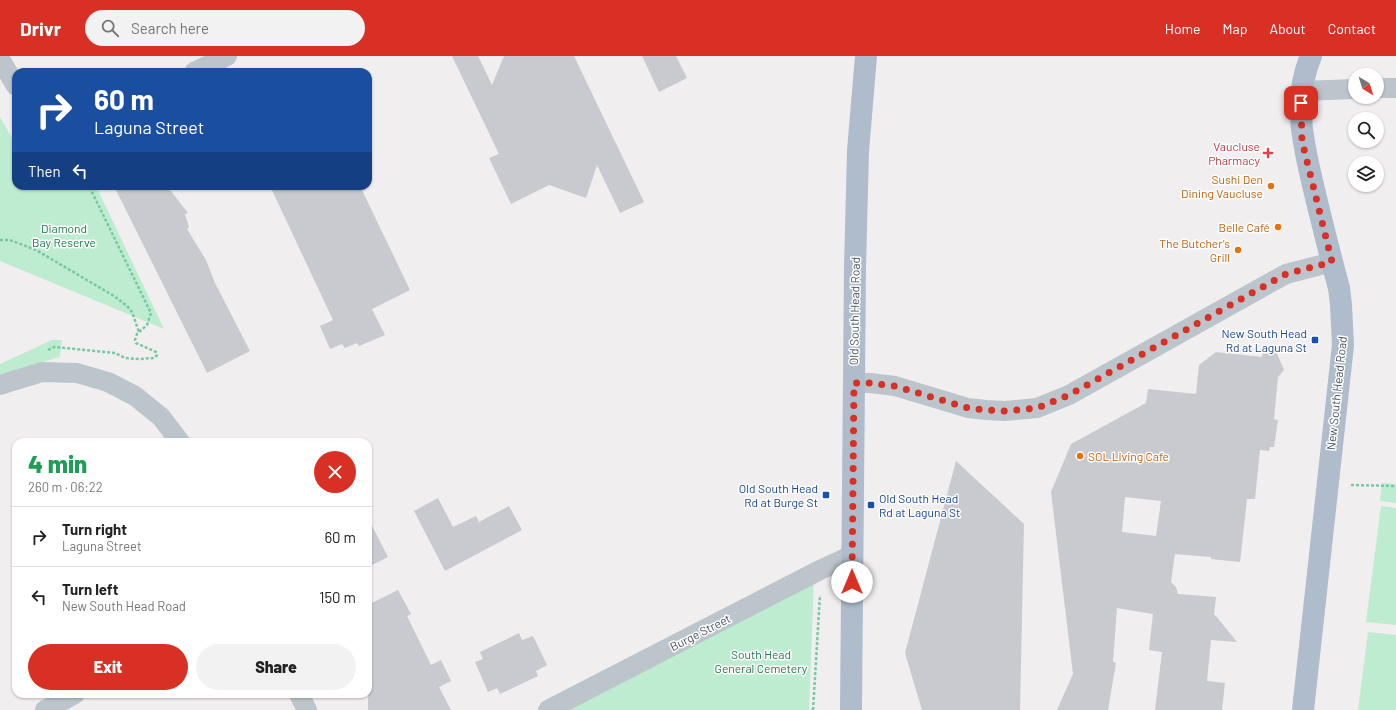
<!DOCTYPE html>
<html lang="en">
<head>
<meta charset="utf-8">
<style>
  :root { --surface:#fff; --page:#f2f2f2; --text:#222; --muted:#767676; --line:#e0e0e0; --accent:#d93025 }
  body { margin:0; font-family:Barlow,sans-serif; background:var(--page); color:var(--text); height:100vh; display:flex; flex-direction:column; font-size:15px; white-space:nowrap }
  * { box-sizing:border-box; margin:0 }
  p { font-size:13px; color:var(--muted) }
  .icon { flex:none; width:22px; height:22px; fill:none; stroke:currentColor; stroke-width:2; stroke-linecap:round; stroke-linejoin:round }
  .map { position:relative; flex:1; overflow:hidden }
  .sheet { position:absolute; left:12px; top:382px; width:360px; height:260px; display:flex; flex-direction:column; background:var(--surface); border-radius:12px; box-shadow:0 1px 3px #0004 }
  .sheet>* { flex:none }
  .guide { position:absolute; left:12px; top:12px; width:360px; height:122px; border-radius:12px; box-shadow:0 1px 3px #0004; background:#1a4fa0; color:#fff; overflow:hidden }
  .needle { width:26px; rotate:142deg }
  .controls { position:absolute; left:1348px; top:12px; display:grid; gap:8px }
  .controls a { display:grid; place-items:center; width:36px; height:36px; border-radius:50%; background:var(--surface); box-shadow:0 1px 3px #0004; font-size:20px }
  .pin { position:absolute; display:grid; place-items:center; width:34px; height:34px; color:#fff; margin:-17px; border-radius:8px; box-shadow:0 2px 6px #0006 }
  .me { position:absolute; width:44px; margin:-22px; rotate:0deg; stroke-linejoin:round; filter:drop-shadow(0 0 3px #0008) }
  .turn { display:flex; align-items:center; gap:14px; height:84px; padding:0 16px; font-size:18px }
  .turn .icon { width:52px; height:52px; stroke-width:2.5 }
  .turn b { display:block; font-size:28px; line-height:34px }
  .then { display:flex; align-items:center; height:38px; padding:0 16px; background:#0003; gap:8px; font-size:15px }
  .round { display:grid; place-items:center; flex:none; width:42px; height:42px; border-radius:21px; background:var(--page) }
  .overview { display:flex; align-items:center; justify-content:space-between; height:68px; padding:0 16px }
  h1 { font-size:24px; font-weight:800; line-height:30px; color:#1e9e55 }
  .cta { display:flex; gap:8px; margin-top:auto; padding:8px 16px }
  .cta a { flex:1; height:46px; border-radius:24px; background:var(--accent); color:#fff; font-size:16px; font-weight:800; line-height:46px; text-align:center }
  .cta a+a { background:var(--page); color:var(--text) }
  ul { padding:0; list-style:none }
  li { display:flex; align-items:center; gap:12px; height:60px; padding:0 16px; border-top:1px solid var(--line) }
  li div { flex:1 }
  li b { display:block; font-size:15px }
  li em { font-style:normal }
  header { display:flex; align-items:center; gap:24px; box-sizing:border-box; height:56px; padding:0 20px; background:var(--accent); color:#fff }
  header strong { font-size:19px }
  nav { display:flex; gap:22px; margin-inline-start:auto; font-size:14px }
  .search { width:280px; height:36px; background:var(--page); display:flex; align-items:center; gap:10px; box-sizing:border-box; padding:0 14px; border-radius:22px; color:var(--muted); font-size:15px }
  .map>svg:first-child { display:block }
</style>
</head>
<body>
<header>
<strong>Drivr</strong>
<div class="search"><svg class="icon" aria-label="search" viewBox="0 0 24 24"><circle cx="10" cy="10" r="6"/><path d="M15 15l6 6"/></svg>Search here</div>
<nav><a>Home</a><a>Map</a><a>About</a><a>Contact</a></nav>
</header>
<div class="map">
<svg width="1396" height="654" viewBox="0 0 1396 654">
  <rect width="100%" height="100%" fill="#f0eeee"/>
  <path fill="#beecd1" d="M 0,61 L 16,89 L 16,130 L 96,130 L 164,273 L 0,205 Z
    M 52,284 L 62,284 L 60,301 L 32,309 L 0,327 L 0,308 Z
    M 1382,427 L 1396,428 L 1396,447 L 1380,445 Z
    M 1381,450 L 1396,452 L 1396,569 L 1366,566 Z
    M 814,522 L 809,654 L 560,654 Z
    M 1368,576 L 1396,579 L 1396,654 L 1358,654 Z"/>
  <path fill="#c8cad0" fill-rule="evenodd" d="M 452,0 L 478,0 L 492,29 L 504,0 L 574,0 L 644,146 L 620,157 L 597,109 L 586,142 L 549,129 L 511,148 L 489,102 L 499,98 Z
    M 642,0 L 676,0 L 687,22 L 659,36 Z
    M 114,130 L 167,130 L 188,157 L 185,158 L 189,171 L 187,173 L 206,204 L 215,227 L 250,295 L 207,317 Z
    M 270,130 L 360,130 L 410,234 L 372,253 L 385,279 L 359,290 L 357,287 L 345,292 L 342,288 L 330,293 L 320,270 L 333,264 Z
    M 1263,294 L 1276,295 L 1284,314 L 1278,321 L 1274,363 L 1278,364 L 1274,391 L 1270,391 L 1269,395 L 1260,394 L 1255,443 L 1247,443 L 1240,506 L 1211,503 L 1211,501 L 1175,498 L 1171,526 L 1176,531 L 1178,538 L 1216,541 L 1214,559 L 1216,560 L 1237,586 L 1211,584 L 1207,625 L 1225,627 L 1222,654 L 1155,654 L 1162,596 L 1149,594 L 1153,558 L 1117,552 L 1113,606 L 1116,607 L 1108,654 L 1057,654 L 1073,618 L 1051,436 L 1071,388 L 1146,347 L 1148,333 L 1196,338 L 1199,309 L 1216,296 L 1262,301 ZM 1125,441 L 1161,445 L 1156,480 L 1122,476 Z
    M 956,405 L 1024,468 L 1020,654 L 922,654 L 905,597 Z
    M 438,442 L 453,471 L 476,460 L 479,466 L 509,450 L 522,474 L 445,515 L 414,455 Z
    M 368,462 L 388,501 L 368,511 Z
    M 398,534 L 411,558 L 407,560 L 431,609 L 441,604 L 451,625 L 439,631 L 451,654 L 368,654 L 368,549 Z
    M 519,577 L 522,584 L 533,580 L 547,609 L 536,615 L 538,620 L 500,638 L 497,632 L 488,636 L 475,606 L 483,603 L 480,596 Z"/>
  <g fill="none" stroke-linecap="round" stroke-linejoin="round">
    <path stroke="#77c8a3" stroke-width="2.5" stroke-dasharray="3 2" stroke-linecap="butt" d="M 0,184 L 10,184 L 36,194 L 114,240 L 127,250 L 132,256 L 139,276
      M 48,294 L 54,291 L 115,297 L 125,302 L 139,303 L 154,302 L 157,299 L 156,296 L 136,287 L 135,284 L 137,278 L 147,269 L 151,257 L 89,130
      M 1351,429 L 1396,430
      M 813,654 L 820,539"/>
    <path stroke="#bdc5cc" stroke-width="20" d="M 0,3 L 16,30
      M 194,16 L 227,0
      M 1377,32 L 1396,32
      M 1302,35 L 1355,33
      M 853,327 L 870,327 L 895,330 L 968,352 L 986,354 L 1005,355 L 1037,352 L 1069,339 L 1286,218 L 1332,206
      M 0,329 L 42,316 L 77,317 L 108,326 L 135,340 L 161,361 L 180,386
      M 299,638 L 307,654
      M 45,654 L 75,638
      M 548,654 L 820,514 L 852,499"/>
    <path stroke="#aebccb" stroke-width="22" d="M 851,654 L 855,211 L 858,95 L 866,0
      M 1303,654 L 1343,289 L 1341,249 L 1339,232 C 1331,203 1324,174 1317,146 C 1306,98 1290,48 1311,0"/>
  </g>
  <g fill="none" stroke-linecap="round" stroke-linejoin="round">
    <path stroke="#d93025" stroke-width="7" stroke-dasharray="0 12.6" d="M 852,526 L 854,327 L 870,327 L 895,330 L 968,352 L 986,354 L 1005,355 L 1037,352 L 1069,339 L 1286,218 L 1332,206 L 1302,85 L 1301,47"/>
  </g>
  <path fill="#e0444e" stroke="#fff" stroke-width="1.5" d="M1266 91h4v4h4v4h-4v4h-4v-4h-4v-4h4z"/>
  <g fill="#e8710a" stroke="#fff" stroke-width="1.5">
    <circle cx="1271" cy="130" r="4"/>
    <circle cx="1278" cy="171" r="4"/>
    <circle cx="1238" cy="194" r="4"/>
    <circle cx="1080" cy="400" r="4"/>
  </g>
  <g fill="#1a4fb4" stroke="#fff" stroke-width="1.5">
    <rect x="1311" y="280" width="8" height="8" rx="2"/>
    <rect x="822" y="435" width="8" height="8" rx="2"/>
    <rect x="867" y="445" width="8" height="8" rx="2"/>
  </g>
  <g text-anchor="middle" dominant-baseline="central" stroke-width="3" stroke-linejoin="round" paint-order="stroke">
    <g font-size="12" fill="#be3a42" stroke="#fff" text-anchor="end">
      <text x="1260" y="90">Vaucluse<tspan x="1260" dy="14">Pharmacy</tspan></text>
    </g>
    <g font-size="12" fill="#c56008" stroke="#fff" text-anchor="end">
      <text x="1263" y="123">Sushi Den<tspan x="1263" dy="14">Dining Vaucluse</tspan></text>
      <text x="1270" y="171">Belle Café</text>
      <text x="1230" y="187">The Butcher's<tspan x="1230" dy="14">Grill</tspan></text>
      <text x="1088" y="400" text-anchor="start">SOL Living Cafe</text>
    </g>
    <g font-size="12" fill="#1b784c" stroke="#fff">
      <text x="64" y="172">Diamond<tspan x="64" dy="14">Bay Reserve</tspan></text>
      <text x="761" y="598">South Head<tspan x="761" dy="14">General Cemetery</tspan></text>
    </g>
    <g font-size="12" fill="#47505a" stroke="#fff">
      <text transform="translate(854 255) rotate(-89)">Old South Head Road</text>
      <text transform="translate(1336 337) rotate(-84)">New South Head Road</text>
      <text transform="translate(700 576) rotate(-27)">Burge Street</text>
    </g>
    <g font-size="12" fill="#164399" stroke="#fff" text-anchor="end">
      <text x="1307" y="277">New South Head<tspan x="1307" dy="14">Rd at Laguna St</tspan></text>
      <text x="818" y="432">Old South Head<tspan x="818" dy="14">Rd at Burge St</tspan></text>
      <text x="879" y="442" text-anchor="start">Old South Head<tspan x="879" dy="14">Rd at Laguna St</tspan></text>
    </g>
  </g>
</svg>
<div class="controls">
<a><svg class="needle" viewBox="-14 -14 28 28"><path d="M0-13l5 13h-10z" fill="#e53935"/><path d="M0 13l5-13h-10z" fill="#767676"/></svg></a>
<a><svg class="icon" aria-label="search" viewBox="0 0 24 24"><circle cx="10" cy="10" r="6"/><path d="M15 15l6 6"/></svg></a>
<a><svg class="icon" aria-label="layers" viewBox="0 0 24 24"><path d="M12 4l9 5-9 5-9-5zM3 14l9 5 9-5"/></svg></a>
</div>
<div class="pin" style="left:1301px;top:47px;background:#d93025"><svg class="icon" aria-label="arrive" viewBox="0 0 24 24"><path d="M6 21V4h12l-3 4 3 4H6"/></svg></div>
<svg class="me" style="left:852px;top:526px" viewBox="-20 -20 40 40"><circle r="19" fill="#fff"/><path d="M0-13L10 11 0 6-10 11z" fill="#d93025"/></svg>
<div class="guide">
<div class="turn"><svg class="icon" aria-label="right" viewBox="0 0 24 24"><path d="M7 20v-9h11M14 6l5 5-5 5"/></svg><div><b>60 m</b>Laguna Street</div></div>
<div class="then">Then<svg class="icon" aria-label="left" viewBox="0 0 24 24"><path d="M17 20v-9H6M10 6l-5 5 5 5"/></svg></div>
</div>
<section class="sheet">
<div class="overview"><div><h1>4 min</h1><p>260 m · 06:22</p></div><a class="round" style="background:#d93025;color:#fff"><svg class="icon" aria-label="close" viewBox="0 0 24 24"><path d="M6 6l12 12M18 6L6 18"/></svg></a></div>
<ul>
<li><svg class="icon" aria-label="right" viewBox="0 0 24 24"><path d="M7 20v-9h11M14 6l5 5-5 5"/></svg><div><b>Turn right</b><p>Laguna Street</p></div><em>60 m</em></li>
<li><svg class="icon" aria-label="left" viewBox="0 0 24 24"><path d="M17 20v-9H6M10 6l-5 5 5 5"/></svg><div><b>Turn left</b><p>New South Head Road</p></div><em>150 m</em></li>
</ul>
<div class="cta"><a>Exit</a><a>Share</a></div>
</section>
</div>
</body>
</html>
